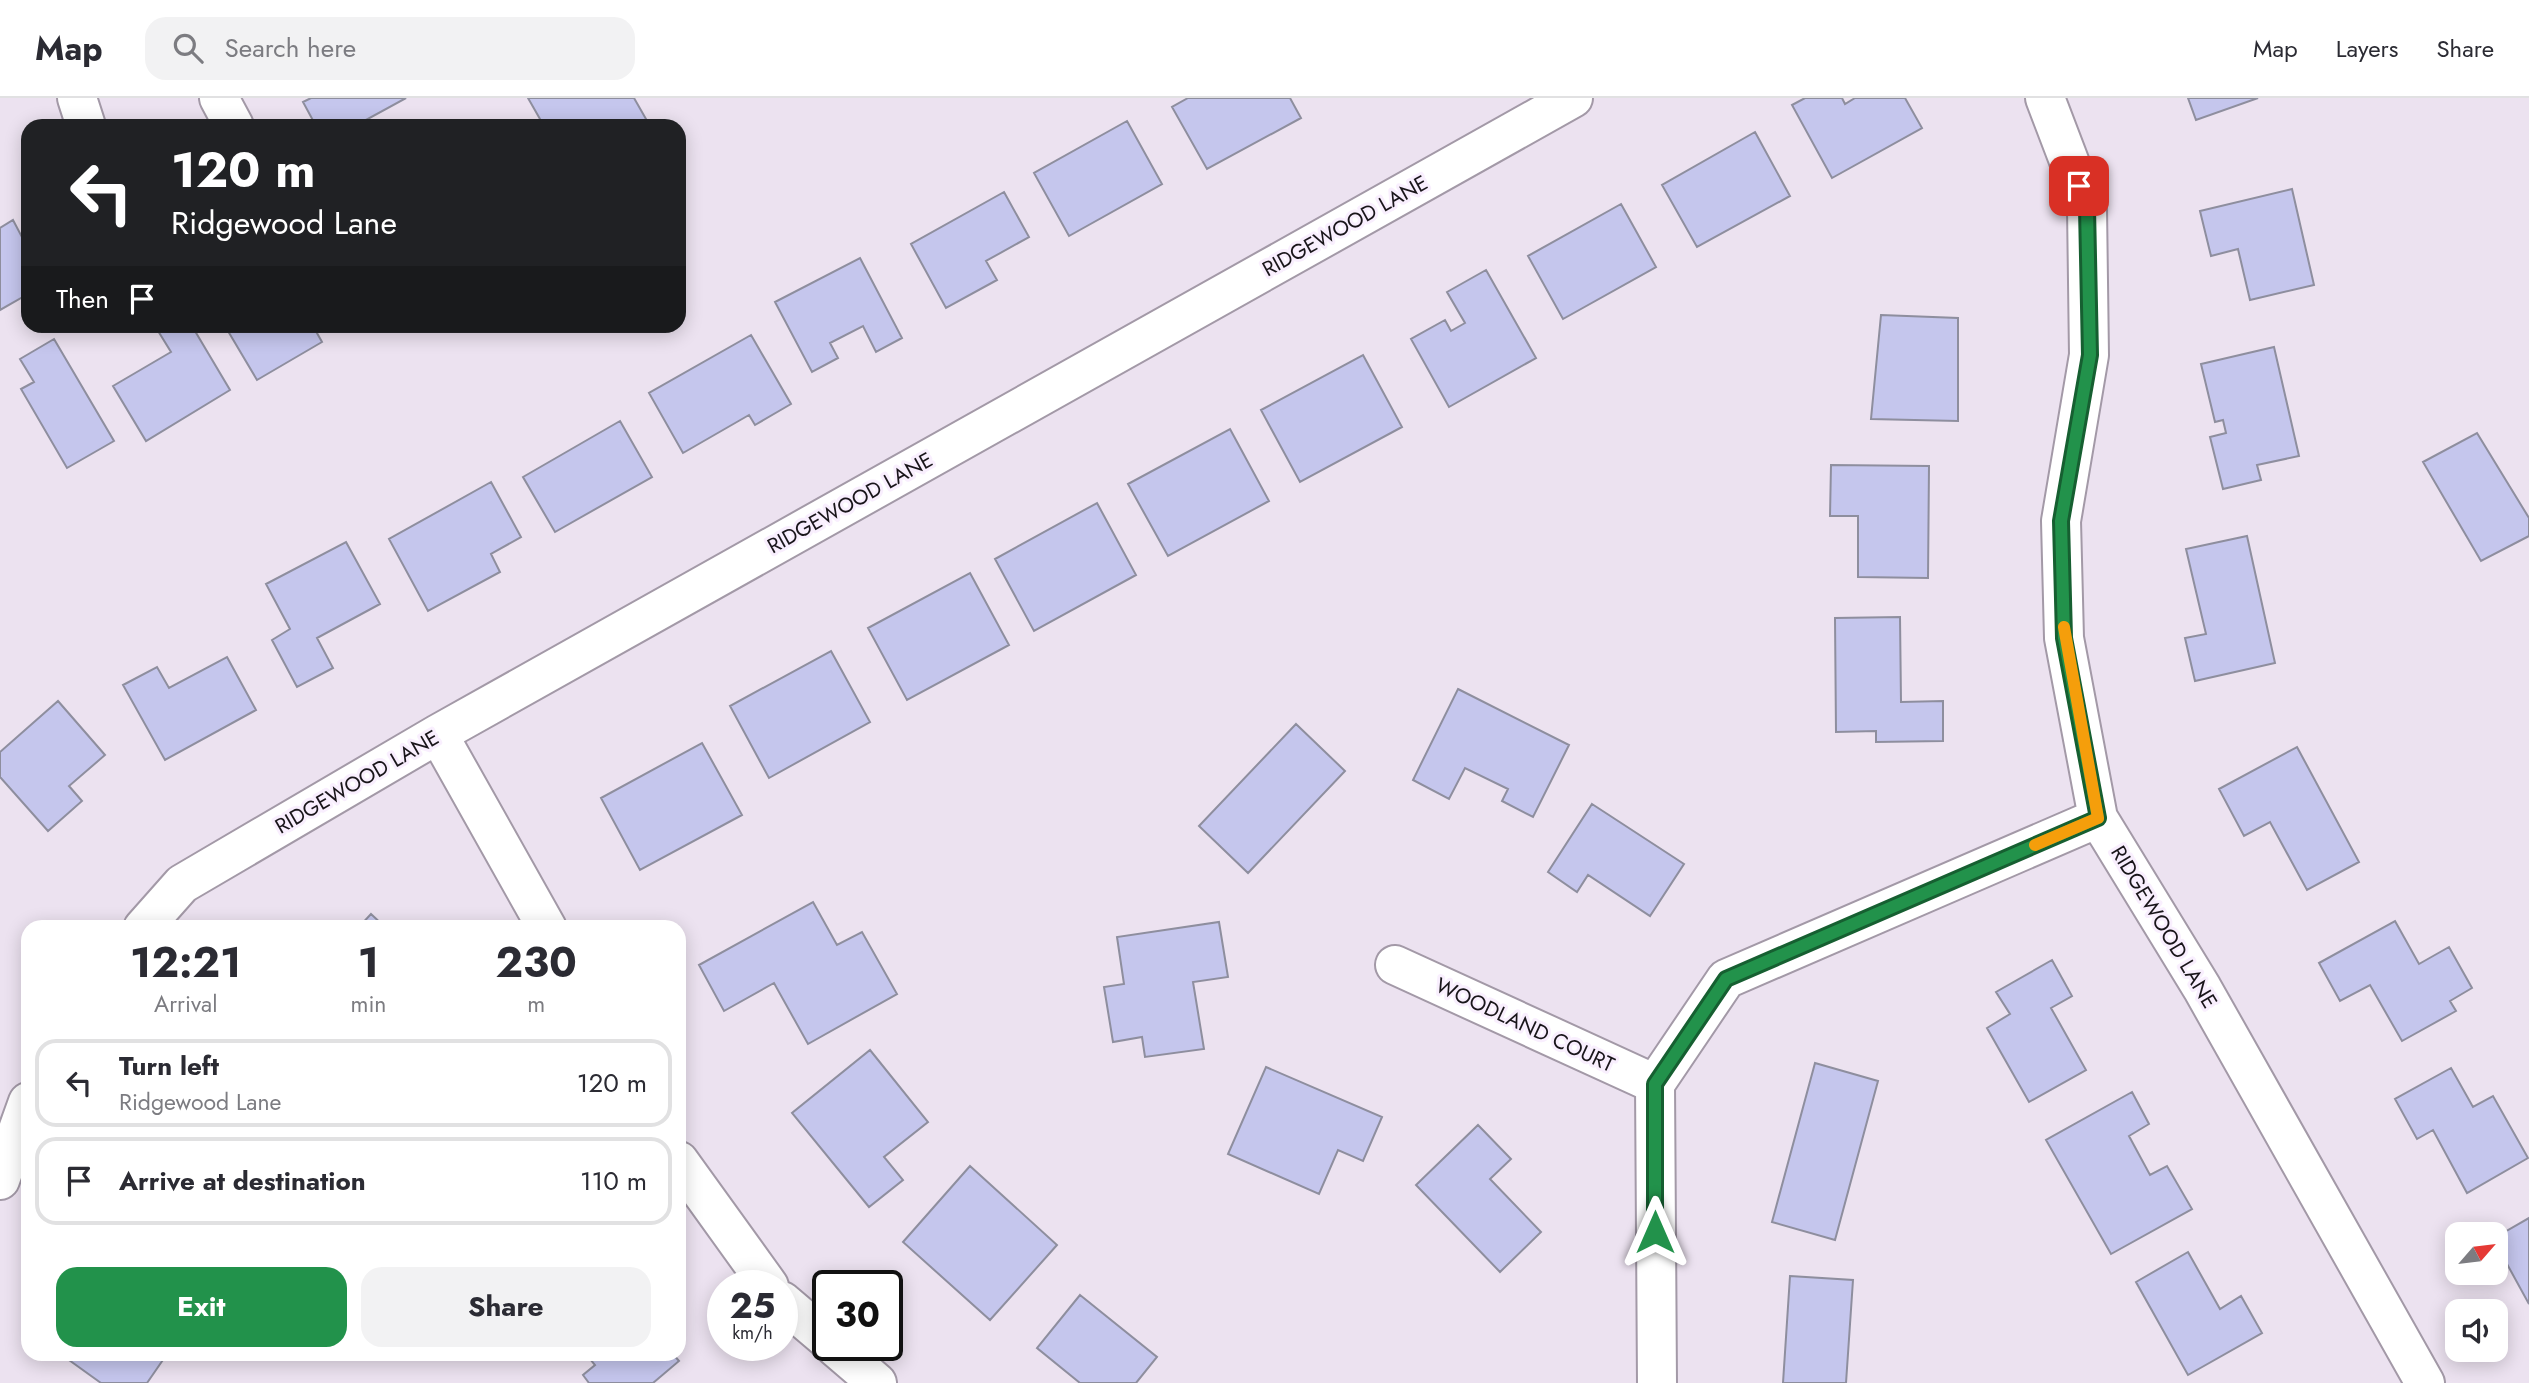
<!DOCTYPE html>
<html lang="en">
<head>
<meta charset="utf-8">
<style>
  :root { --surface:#fff; --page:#f2f2f3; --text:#2b2b33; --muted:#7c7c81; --line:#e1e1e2; --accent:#22924b }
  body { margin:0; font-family:Jost,sans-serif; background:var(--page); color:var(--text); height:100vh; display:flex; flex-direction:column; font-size:26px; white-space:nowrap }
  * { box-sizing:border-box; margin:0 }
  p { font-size:23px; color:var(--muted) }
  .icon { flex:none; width:38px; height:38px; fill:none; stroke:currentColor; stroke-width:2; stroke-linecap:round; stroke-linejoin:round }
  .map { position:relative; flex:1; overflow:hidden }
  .side { position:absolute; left:21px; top:822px; width:665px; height:441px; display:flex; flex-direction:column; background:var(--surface); border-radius:21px; box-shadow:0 4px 18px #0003 }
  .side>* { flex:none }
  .hud { position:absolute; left:21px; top:21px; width:665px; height:214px; border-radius:21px; box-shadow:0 4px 18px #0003; background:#202124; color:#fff; overflow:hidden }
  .needle { width:46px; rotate:62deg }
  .fabs { position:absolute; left:2445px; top:1124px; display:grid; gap:14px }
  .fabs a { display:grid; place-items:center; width:63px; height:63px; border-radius:14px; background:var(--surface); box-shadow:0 4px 18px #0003; font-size:35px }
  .speed { position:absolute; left:707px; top:1172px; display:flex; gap:14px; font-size:35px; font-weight:700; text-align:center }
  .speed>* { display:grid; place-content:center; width:91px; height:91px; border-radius:50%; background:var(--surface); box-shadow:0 4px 18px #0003; line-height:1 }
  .speed small { font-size:18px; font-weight:400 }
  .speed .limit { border:4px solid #111; border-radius:10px; background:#fff; color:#111 }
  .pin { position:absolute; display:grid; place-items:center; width:60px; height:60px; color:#fff; margin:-30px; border-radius:14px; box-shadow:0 4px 10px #0006 }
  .me { position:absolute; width:77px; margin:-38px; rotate:0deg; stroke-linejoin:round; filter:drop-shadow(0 0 5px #0008) }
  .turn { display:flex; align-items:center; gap:24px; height:147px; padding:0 35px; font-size:32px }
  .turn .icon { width:91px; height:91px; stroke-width:2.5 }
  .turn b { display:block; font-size:49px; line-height:60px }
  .then { display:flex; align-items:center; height:66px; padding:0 35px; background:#0003; gap:14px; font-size:26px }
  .eta { display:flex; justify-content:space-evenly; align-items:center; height:119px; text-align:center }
  .eta b { font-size:42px; font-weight:700; line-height:49px }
  .button { display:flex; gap:14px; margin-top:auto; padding:14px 35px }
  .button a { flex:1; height:80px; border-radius:21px; background:var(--accent); color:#fff; font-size:28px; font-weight:700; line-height:80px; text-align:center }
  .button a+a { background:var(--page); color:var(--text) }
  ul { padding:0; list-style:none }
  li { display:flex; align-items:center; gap:21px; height:88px; margin:0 14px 10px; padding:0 21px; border:4px solid var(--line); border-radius:21px }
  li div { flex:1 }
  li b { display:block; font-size:26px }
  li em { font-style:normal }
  header { display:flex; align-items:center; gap:42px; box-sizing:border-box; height:98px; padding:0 35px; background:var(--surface); border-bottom:2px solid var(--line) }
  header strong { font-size:33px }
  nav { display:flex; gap:38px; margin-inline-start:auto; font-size:24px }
  .search { width:490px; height:63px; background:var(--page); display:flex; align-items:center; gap:18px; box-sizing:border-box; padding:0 24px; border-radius:21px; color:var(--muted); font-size:26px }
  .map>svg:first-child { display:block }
</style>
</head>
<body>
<header>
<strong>Map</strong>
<div class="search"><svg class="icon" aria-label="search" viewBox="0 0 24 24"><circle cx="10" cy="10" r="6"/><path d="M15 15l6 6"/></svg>Search here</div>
<nav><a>Map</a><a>Layers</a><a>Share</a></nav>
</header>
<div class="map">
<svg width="2529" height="1285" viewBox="0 0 2529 1285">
  <rect width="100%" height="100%" fill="#ece2f0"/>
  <path fill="#c5c6ed" stroke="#8e8e9e" stroke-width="2" d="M 311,0 L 406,0 L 355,28 L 316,28 L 303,4 Z
    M 528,0 L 634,0 L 650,28 L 544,28 Z
    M 1188,0 L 1290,0 L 1301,20 L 1207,71 L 1172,9 Z
    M 1805,0 L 1842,0 L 1845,6 L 1855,0 L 1905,0 L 1922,30 L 1832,80 L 1792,7 Z
    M 2188,0 L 2258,0 L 2196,22 Z
    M 1127,23 L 1162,86 L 1069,138 L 1034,75 Z
    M 1755,34 L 1790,98 L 1697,149 L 1662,87 Z
    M 2292,91 L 2314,187 L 2250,202 L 2238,151 L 2211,158 L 2200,113 Z
    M 1004,94 L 1029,139 L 986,163 L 997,182 L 946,210 L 911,146 Z
    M 1621,106 L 1656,169 L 1563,221 L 1528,158 Z
    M 13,122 L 24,143 L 28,141 L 28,196 L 0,212 L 0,130 Z
    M 860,160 L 902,240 L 876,254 L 863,228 L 830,245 L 838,260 L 812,274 L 775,204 Z
    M 1486,172 L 1536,260 L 1449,309 L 1411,241 L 1445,222 L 1451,233 L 1465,225 L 1447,194 Z
    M 1881,217 L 1958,220 L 1958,323 L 1871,321 Z
    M 155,228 L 192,228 L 230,292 L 146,343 L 113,288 L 171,254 Z
    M 225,228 L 313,228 L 322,244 L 257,282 Z
    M 751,237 L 791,306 L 755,327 L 749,317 L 683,355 L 649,295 Z
    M 54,241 L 114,343 L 67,370 L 21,291 L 34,284 L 20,261 Z
    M 2274,249 L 2299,358 L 2257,367 L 2261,382 L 2223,391 L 2210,339 L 2226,335 L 2223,322 L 2215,324 L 2201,266 Z
    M 1363,257 L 1402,329 L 1300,384 L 1261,312 Z
    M 620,323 L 652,379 L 555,434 L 523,379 Z
    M 1230,331 L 1269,403 L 1168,458 L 1128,386 Z
    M 2477,335 L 2529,420 L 2529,438 L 2481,463 L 2423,364 Z
    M 1831,367 L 1929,368 L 1928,480 L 1858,479 L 1858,418 L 1830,418 Z
    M 491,384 L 521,439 L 491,456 L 500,474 L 428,513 L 389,441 Z
    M 1097,405 L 1136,477 L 1034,533 L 995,461 Z
    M 2247,438 L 2275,565 L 2195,583 L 2185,540 L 2206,536 L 2186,451 Z
    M 346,444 L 380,506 L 317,540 L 333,570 L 297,589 L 272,542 L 290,531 L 266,486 Z
    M 970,475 L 1009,547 L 907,602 L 868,530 Z
    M 1900,519 L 1901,604 L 1943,603 L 1943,643 L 1876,644 L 1876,633 L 1836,634 L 1835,520 Z
    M 831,553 L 870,624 L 769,680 L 730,608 Z
    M 227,559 L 256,612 L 165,662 L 123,587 L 157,569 L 169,590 Z
    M 1458,591 L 1569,647 L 1533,719 L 1502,703 L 1508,691 L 1465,670 L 1449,701 L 1413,682 Z
    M 58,603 L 105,657 L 69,688 L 82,703 L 48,733 L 0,679 L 0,654 Z
    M 1296,626 L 1345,673 L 1248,775 L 1199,728 Z
    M 702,645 L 742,717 L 640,772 L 601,700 Z
    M 2297,649 L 2359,764 L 2307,792 L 2270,724 L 2244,738 L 2219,691 Z
    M 1592,706 L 1684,766 L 1650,818 L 1588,777 L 1577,794 L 1548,774 Z
    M 813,804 L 837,847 L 862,834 L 897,896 L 808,946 L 774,885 L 724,913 L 699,867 Z
    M 371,816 L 386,830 L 358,830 Z
    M 2395,823 L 2419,866 L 2449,849 L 2472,890 L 2450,903 L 2456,913 L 2402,943 L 2370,887 L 2340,903 L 2319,865 Z
    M 1219,824 L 1228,879 L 1193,884 L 1204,951 L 1145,959 L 1142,939 L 1113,944 L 1104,889 L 1124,886 L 1117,839 Z
    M 2052,862 L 2072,898 L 2051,910 L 2086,972 L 2029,1004 L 1987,930 L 2010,916 L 1996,894 Z
    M 870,952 L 928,1024 L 884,1059 L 903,1082 L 869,1109 L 792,1015 Z
    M 1815,965 L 1878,983 L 1835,1142 L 1772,1124 Z
    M 1266,969 L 1382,1019 L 1363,1063 L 1338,1052 L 1319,1096 L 1228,1056 Z
    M 2451,970 L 2473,1009 L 2493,998 L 2528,1060 L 2467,1095 L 2433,1032 L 2417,1041 L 2395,1001 Z
    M 2132,994 L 2149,1026 L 2129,1038 L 2150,1077 L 2167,1068 L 2192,1111 L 2111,1156 L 2046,1042 Z
    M 1478,1027 L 1511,1061 L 1490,1081 L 1541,1134 L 1500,1174 L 1416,1087 Z
    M 970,1068 L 1057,1147 L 990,1222 L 903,1144 Z
    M 2529,1120 L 2529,1206 L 2496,1146 L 2496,1139 Z
    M 2188,1154 L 2220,1211 L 2241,1198 L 2262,1235 L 2188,1277 L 2136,1184 Z
    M 1790,1178 L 1853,1182 L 1846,1285 L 1783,1285 Z
    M 1080,1197 L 1157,1259 L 1136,1285 L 1080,1285 L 1037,1250 Z
    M 73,1256 L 167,1256 L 147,1285 L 101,1285 L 69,1262 Z
    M 586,1256 L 673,1256 L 679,1263 L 653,1285 L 589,1285 L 583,1277 L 595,1267 Z"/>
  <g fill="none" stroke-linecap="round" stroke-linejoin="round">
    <g stroke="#a399a7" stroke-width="42">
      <path id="street" d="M 77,0 L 86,28
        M 219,0 L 234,28
        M 2045,0 L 2087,110 L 2089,257 L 2061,423 L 2064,540 L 2098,720 L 2202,890 L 2425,1285
        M 438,636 L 547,830
        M 143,830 L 182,786 L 438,636 L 1573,0
        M 1395,867 L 1655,986
        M 679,1063 L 769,1188
        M 0,1082 L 28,1004
        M 782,1203 L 828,1242
        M 834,1248 L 877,1285
        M 1657,1285 L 1655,986 L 1726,881 L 2098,720"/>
    </g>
    <use href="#street" stroke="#fff" stroke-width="38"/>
  </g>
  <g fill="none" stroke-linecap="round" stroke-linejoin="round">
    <g stroke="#165f31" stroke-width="18">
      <path id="route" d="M 1655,1134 L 1655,986 L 1726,881 L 2098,720 L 2064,540 L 2061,423 L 2090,257 L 2087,110 L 2079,88"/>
    </g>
    <use href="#route" stroke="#22924b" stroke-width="12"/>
    <path stroke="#f59e0b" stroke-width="12" d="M 2035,747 L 2098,720 L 2064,529"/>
  </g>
  <g text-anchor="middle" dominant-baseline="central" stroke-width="6" stroke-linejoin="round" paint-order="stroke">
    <g font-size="21" fill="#19151a" stroke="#f9effe">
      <text transform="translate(1345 128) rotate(-29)">RIDGEWOOD LANE</text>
      <text transform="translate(850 405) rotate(-29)">RIDGEWOOD LANE</text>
      <text transform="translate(357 684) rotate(-30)">RIDGEWOOD LANE</text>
      <text transform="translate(2164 829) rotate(59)">RIDGEWOOD LANE</text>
      <text transform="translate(1525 927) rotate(25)">WOODLAND COURT</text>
    </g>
  </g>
</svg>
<div class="fabs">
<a><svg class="needle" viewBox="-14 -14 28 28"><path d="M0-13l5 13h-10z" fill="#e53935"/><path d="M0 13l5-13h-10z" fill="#7c7c81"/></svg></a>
<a><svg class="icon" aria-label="sound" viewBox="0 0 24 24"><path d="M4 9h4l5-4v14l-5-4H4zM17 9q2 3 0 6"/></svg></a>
</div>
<div class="speed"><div>25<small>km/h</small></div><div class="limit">30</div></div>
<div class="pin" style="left:2079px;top:88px;background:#d93025"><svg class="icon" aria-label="arrive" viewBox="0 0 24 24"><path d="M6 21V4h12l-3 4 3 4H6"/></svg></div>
<svg class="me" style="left:1655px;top:1134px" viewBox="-20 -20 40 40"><path d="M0-17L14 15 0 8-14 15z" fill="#22924b" stroke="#fff" stroke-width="4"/></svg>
<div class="hud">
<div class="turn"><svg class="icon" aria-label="left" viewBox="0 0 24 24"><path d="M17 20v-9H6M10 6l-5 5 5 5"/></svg><div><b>120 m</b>Ridgewood Lane</div></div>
<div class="then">Then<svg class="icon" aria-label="arrive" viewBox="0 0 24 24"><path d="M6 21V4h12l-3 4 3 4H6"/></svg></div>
</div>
<section class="side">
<div class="eta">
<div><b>12:21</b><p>Arrival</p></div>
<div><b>1</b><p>min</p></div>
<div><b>230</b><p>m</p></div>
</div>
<ul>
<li><svg class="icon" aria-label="left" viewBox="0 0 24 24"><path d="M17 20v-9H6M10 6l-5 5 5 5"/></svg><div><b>Turn left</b><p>Ridgewood Lane</p></div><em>120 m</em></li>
<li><svg class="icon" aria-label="arrive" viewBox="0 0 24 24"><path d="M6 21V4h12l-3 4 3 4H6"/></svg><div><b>Arrive at destination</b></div><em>110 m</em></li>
</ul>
<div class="button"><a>Exit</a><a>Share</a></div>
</section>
</div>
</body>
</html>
